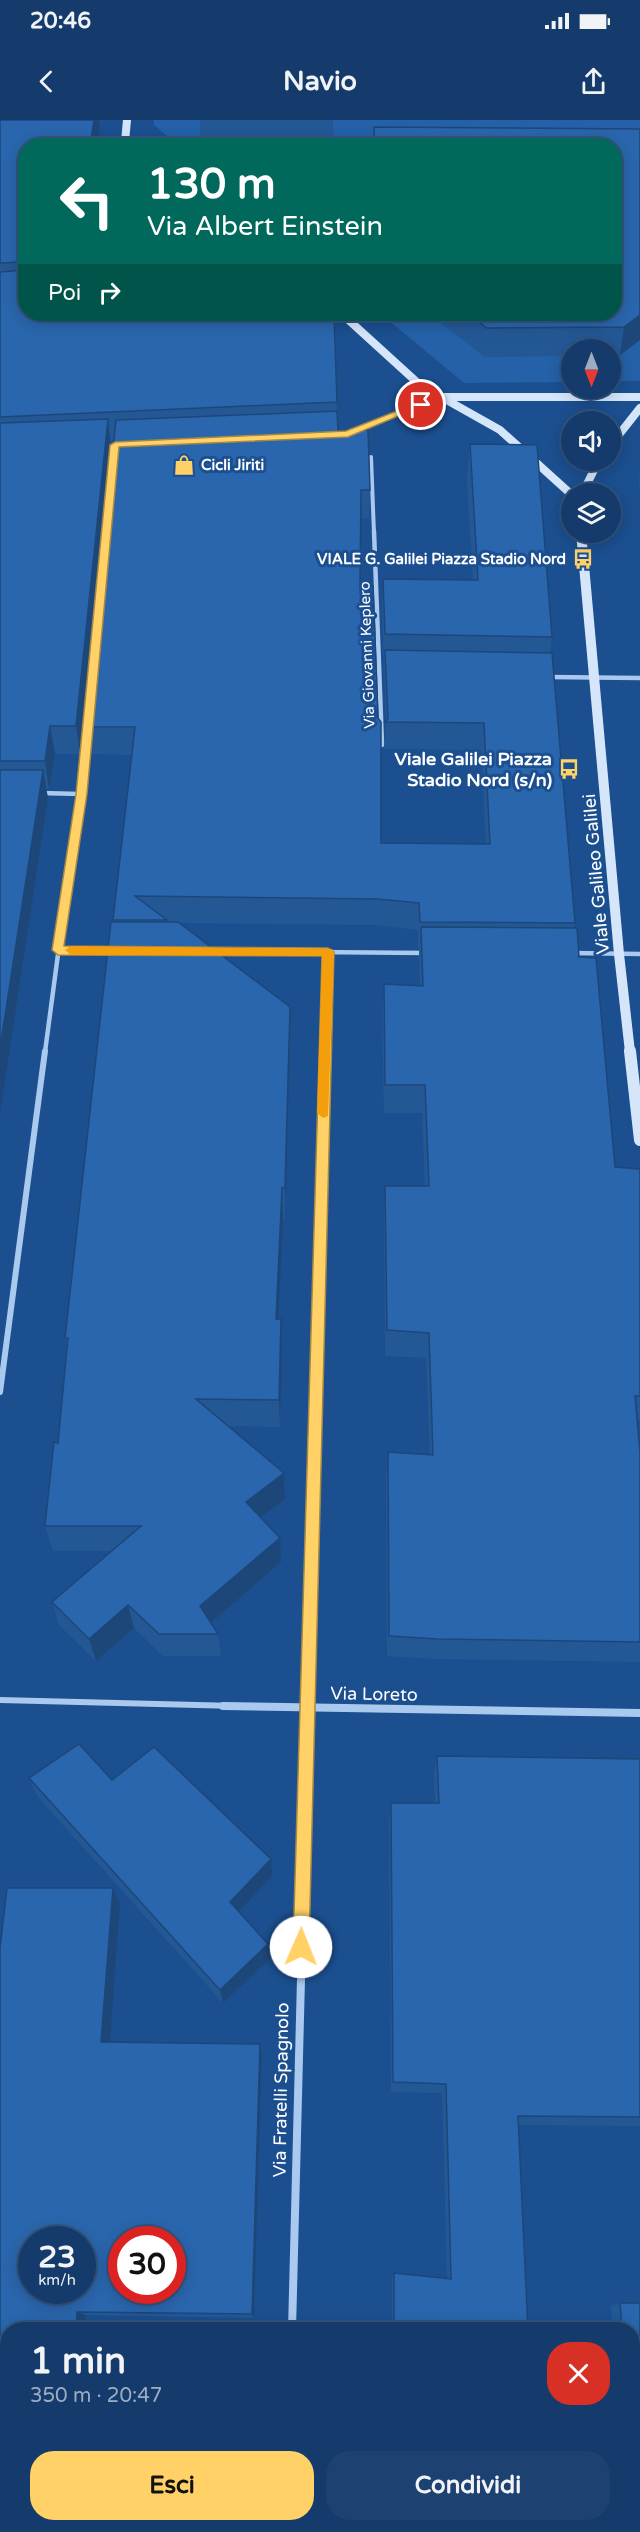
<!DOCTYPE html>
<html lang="it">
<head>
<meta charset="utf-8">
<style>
  :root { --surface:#143b6b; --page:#1d4271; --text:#f1f3f6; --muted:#9dadc1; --line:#33557e; --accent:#ffd166 }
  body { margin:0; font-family:"Varela Round",sans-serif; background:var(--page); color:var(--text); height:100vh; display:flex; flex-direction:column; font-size:22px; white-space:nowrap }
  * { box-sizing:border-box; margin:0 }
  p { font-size:20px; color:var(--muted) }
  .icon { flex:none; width:33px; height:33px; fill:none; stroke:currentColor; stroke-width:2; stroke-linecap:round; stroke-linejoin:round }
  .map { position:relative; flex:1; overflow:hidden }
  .sheet { position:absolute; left:0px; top:2202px; width:640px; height:210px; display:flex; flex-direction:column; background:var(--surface); border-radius:24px 24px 0 0; box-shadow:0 3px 15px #0003,0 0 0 2px var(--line) }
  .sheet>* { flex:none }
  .top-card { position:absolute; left:18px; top:18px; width:604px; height:183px; border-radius:24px; box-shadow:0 3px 15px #0003,0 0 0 2px var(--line); background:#00695c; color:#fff; overflow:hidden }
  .needle { width:39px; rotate:180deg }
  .fabs { position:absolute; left:561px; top:219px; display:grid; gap:12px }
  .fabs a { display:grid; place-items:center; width:60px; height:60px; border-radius:50%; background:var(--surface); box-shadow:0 3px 15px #0003,0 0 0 2px var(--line); font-size:30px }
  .speed { position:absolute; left:18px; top:2106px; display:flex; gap:12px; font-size:30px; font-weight:700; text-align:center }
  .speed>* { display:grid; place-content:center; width:78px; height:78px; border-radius:50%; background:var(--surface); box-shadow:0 3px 15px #0003,0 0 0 2px var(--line); line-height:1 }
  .speed small { font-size:15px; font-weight:400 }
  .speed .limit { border:9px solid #d22; background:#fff; color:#111 }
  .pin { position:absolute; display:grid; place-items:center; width:51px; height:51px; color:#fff; margin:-26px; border:3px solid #fff; border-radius:50%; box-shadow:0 2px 6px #0007 }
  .me { position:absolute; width:66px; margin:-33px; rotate:1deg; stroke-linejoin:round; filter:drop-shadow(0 0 4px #0008) }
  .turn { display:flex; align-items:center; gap:21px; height:126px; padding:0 30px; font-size:27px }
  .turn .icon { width:78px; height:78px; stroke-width:2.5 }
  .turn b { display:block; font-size:42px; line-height:51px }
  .then { display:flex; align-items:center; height:57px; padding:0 30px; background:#0003; gap:12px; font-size:22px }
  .round { display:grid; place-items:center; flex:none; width:63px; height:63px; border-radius:24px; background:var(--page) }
  .head { display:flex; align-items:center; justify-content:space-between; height:102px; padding:0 30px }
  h1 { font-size:36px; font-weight:700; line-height:45px }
  .button { display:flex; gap:12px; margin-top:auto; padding:12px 30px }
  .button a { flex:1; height:69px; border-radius:24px; background:var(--accent); color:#111; font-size:24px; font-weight:700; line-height:69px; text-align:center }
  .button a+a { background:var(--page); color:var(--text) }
  .status { display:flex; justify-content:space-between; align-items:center; height:42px; padding:0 30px; background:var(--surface); direction:ltr }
  .status svg { height:16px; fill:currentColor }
  header { display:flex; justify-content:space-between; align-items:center; height:78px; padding:0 30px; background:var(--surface); font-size:27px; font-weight:700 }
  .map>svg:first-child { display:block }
</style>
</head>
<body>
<div class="status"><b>20:46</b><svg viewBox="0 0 49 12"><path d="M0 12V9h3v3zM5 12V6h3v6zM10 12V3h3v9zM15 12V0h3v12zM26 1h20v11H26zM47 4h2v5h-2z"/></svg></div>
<header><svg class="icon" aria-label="back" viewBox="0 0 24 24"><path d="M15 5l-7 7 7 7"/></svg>Navio<svg class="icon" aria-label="share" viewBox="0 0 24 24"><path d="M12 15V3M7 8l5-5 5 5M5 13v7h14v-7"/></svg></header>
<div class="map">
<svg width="640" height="2412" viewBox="0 0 640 2412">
  <rect width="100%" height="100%" fill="#1b4f8f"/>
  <path fill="#2461a8" d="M 154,0 L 640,0 L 640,261 L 611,261 L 610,230 L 572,230 L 571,262 L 464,263 L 381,194 L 615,194 L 615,26 L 179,26 L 154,5 Z"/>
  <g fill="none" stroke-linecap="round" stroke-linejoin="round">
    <path stroke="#a9c9ee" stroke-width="4" d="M 351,313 L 439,277
      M 371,337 L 374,413"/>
    <path stroke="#a9c9ee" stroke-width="4.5" d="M 374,411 L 382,625
      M 548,557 L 640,558
      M 40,673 L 81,674
      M 58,830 L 114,831
      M 208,831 L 426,833
      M 571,833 L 640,834
      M 45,932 L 88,609
      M 325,932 L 328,832"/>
    <path stroke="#a9c9ee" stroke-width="6" d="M 0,1272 L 45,931
      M 0,1580 L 280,1587
      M 308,1587 L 325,931"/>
    <path stroke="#a9c9ee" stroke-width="8" d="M 223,1586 L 640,1593
      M 292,2210 L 308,1586
      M 287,2404 L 287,2412"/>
    <path stroke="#d6e6fa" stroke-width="8" d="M 127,0 L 125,22 L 130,26
      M 342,194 L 420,265 L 500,310 L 572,375
      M 440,277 L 640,277
      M 610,326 L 640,288
      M 582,374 L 599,340"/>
    <path stroke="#d6e6fa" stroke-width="10" d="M 581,412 L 619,834 L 630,932"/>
    <path stroke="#d6e6fa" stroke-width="12" d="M 630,931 L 640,1020"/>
  </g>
  <path fill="#245895" d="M 0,0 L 100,7 L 26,26 L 26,194 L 337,282 L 338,311 L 370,370 L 369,398 L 361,398 L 360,466 L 381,723 L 486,724 L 481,630 L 384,629 L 386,601 L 382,494 L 383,459 L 473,460 L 467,359 L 470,324 L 552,517 L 550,533 L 575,803 L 574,808 L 615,1047 L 640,1049 L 640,1300 L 637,1300 L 640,1332 L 640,1542 L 435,1539 L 387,1536 L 386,1355 L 388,1332 L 430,1335 L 426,1238 L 385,1236 L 384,1093 L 385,1066 L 425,1066 L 422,993 L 384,993 L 382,894 L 384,864 L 420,866 L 419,837 L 419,828 L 418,828 L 418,810 L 376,805 L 179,803 L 290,920 L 285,1098 L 283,1098 L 278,1199 L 281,1199 L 282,1228 L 280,1307 L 229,1306 L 284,1353 L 285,1379 L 261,1398 L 281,1442 L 211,1503 L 218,1514 L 221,1536 L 163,1536 L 134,1508 L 96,1541 L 59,1505 L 52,1482 L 112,1431 L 53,1431 L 45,1406 L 58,1323 L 67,1227 L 65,1218 L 132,635 L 89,634 L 86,607 L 114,320 L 110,321 L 111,328 L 80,634 L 55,634 L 49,669 L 46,669 L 48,678 L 0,994 Z
    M 200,0 L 333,0 L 333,17 L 200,17 Z
    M 374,7 L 640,9 L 640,220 L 620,235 L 610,235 L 610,230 L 572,230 L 572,236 L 485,237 L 429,194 L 615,194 L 615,26 L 374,26 Z
    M 640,352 L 640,372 L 639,361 Z
    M 437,1636 L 640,1639 L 640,2006 L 518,2005 L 528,2210 L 392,2210 L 392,2157 L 394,2153 L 447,2158 L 442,1973 L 391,1972 L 389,1699 L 391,1683 L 435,1683 L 434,1653 Z
    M 29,1658 L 112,1660 L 272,1756 L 239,1792 L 268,1824 L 270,1839 L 223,1883 L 38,1677 Z
    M 113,1768 L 120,1784 L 109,1923 L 262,1936 L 254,2198 L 86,2195 L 8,2210 Z
    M 620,2183 L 633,2210 L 612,2210 L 611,2186 Z
    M 633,2380 L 640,2381 L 640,2412 L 618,2412 L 618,2404 L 633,2404 Z
    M 394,2404 L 537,2404 L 537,2412 L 394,2412 Z"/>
  <path fill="#1d4779" d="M 94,0 L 99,0 L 100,7 L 97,26 L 90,26 Z
    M 640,195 L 640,220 L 620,235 L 624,207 Z
    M 108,299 L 111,328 L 80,634 L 76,606 Z
    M 50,606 L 55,634 L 49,669 L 45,641 Z
    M 43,650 L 48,678 L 0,994 L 0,928 Z
    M 290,887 L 290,920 L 285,1098 L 285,1068 Z
    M 282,1068 L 283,1098 L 277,1228 L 276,1199 Z
    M 281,1199 L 282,1228 L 280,1307 L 279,1280 Z
    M 284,1353 L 285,1379 L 248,1407 L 246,1382 Z
    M 280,1418 L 281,1442 L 204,1509 L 200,1486 Z
    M 128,1485 L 134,1508 L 96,1541 L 89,1519 Z
    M 271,1739 L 272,1756 L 233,1798 L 230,1782 Z
    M 113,1768 L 120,1784 L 109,1934 L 101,1922 Z
    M 268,1824 L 270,1839 L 223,1883 L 220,1870 Z
    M 260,1924 L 262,1936 L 254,2198 L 252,2194 Z
    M 77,2192 L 86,2195 L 85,2210 L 76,2210 Z
    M 8,2356 L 8,2380 L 5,2381 Z
    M 239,2404 L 245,2404 L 249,2408 L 248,2412 L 245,2412 Z"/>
  <path fill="#2a66ad" stroke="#1d4779" stroke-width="1.5" fill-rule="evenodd" d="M 0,0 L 94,0 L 90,26 L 26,26 L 26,144 L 22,142 L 0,143 Z
    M 374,7 L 640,9 L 640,195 L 624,207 L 487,208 L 468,194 L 615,194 L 615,26 L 374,26 Z
    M 26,146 L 26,194 L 334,194 L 337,282 L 0,297 L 0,152 L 23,150 Z
    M 337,291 L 338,311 L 368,310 L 370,370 L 361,370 L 360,466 L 373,466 L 378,598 L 381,602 L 381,723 L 490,724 L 484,603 L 385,602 L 388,598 L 385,530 L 552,533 L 575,803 L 420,802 L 419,783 L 377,779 L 135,776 L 167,800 L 113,800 L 135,607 L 86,607 L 116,300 Z
    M 108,299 L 76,606 L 50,606 L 45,641 L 0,641 L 0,303 Z
    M 470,324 L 537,325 L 552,517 L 385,514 L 383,459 L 478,460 Z
    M 0,650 L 43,650 L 0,928 Z
    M 111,802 L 178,802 L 290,887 L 285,1068 L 282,1068 L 276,1199 L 281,1199 L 279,1280 L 196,1279 L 284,1353 L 246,1382 L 280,1418 L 200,1486 L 218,1514 L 159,1514 L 128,1485 L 89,1519 L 52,1482 L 141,1406 L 45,1406 L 54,1322 L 58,1323 L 68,1218 L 65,1218 Z
    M 421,807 L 577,808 L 579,837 L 596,838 L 615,1047 L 640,1049 L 640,1276 L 635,1276 L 640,1332 L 640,1522 L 438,1519 L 389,1516 L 388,1332 L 433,1335 L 429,1213 L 387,1210 L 385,1066 L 429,1066 L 425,965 L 385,965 L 384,864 L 423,866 Z
    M 79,1624 L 112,1660 L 154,1627 L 271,1739 L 230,1782 L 268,1824 L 220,1870 L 29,1658 Z
    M 437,1636 L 640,1639 L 640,1997 L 518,1996 L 528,2210 L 394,2210 L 394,2153 L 451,2159 L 446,1964 L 393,1962 L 391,1683 L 439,1683 Z
    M 7,1768 L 113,1768 L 101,1922 L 260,1924 L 252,2194 L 77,2192 L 76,2210 L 8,2210 L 8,2356 L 5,2381 L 0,2381 L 0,1828 ZM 32,2120 L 82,2120 L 82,2170 L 32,2170 ZM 122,2120 L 172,2120 L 172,2170 L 122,2170 Z
    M 620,2183 L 640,2183 L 640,2285 L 633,2285 L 633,2210 L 622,2210 Z
    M 633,2383 L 640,2383 L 640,2412 L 628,2412 L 627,2404 L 633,2404 Z
    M 66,2404 L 239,2404 L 245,2412 L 59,2412 Z
    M 396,2404 L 537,2404 L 537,2412 L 396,2412 Z"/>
  <path fill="#ffd166" stroke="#a68842" stroke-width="1.5" d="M 417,283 L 425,285 L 348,317 L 119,327 L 87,674 L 64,826 L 328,828 L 334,832 L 309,1827 L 307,1833 L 301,1836 L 295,1833 L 293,1827 L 322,836 L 58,835 L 52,830 L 76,674 L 110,325 L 115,322 L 346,311 Z"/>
  <path fill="#f59e0b" d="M 71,826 L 332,829 L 334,832 L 328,996 L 323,998 L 317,993 L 322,836 L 71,835 L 65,830 Z"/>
  <defs>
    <g id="shop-bare" transform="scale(1.62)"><path d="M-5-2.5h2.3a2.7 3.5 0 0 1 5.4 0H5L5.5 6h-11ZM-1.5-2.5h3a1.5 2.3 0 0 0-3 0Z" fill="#ffd166" stroke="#1b4f8f" stroke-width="2.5" paint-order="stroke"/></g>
    <g id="bus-bare" transform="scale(1.62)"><path d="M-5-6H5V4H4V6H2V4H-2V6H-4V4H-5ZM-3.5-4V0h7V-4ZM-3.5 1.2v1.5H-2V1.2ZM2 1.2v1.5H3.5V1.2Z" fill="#ffd166" stroke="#1b4f8f" stroke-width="2.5" paint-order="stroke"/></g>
  </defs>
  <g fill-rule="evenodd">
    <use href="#shop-bare" x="184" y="345"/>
    <use href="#bus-bare" x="583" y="439"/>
    <use href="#bus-bare" x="569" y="649"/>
  </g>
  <g text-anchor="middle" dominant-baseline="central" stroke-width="6" stroke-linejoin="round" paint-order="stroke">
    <g font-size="15" font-weight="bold" fill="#fff" stroke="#1b4f8f" text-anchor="start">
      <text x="201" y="345">Cicli Jiriti</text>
      <text x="566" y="439" text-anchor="end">VIALE G. Galilei Piazza Stadio Nord</text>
    </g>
    <g font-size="15" fill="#fff" stroke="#1b4f8f">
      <text transform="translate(367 535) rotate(-92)">Via Giovanni Keplero</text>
    </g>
    <g font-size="18" font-weight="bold" fill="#fff" stroke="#1b4f8f" text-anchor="end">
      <text x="552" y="639">Viale Galilei Piazza<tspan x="552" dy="21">Stadio Nord (s/n)</tspan></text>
    </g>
    <g font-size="18" fill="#fff" stroke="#1b4f8f">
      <text transform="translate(596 754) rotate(-95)">Viale Galileo Galilei</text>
      <text transform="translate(374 1574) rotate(1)">Via Loreto</text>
      <text transform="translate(281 1970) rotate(-89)">Via Fratelli Spagnolo</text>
    </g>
  </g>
</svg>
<div class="fabs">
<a><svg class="needle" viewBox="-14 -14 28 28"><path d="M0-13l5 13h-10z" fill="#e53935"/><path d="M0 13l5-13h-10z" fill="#9dadc1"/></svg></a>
<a><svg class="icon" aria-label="sound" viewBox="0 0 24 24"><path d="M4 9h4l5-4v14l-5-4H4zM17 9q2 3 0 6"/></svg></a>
<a><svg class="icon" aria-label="layers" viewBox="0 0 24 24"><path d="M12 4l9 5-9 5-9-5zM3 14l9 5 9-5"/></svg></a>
</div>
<div class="speed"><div>23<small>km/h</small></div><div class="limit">30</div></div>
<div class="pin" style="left:421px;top:285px;background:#d93025"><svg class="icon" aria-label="arrive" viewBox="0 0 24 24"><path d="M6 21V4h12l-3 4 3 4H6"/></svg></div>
<svg class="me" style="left:301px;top:1827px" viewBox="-20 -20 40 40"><circle r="19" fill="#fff"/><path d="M0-13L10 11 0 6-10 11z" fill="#ffd166"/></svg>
<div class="top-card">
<div class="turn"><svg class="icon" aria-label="left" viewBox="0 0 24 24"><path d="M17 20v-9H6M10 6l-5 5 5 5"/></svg><div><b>130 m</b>Via Albert Einstein</div></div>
<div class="then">Poi<svg class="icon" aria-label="right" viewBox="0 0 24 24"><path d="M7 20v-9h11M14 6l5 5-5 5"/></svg></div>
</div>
<section class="sheet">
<div class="head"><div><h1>1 min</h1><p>350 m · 20:47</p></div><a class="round" style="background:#d93025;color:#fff"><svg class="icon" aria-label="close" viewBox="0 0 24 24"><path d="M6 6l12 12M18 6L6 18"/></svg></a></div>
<div class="button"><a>Esci</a><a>Condividi</a></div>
</section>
</div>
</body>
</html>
